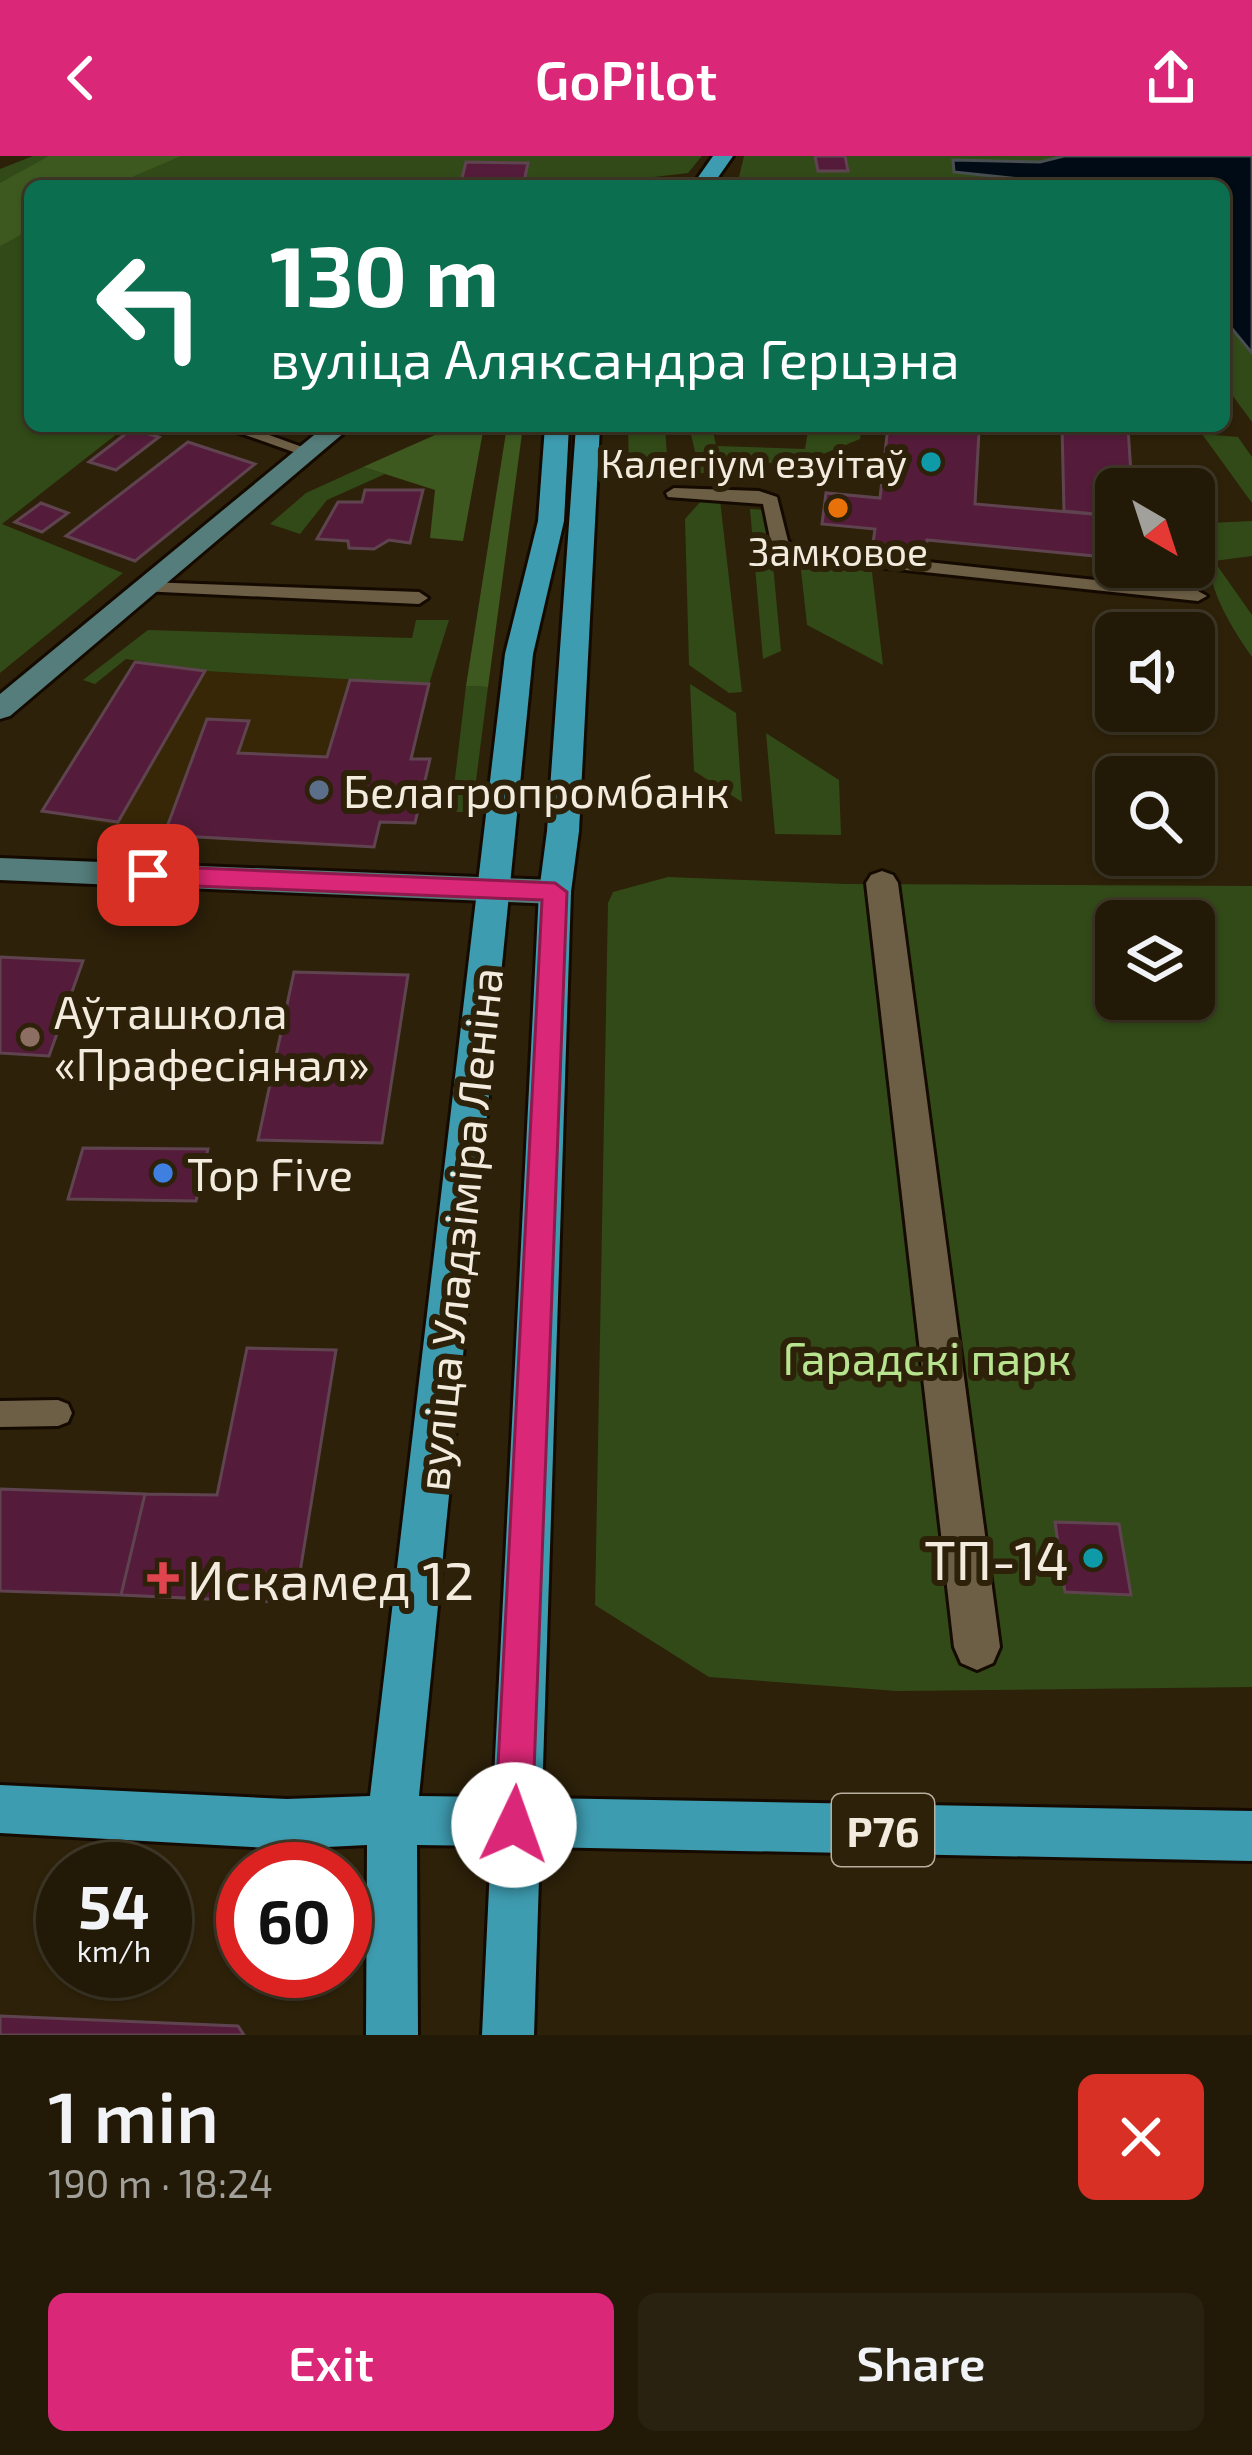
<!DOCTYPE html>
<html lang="en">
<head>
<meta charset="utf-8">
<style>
  :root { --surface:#221907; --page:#2a2211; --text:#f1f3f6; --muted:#a2a09b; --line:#3f3828; --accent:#db2777 }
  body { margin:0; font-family:"Exo 2",sans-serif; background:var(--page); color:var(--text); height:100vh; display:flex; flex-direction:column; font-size:45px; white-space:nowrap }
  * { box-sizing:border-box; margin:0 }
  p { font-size:39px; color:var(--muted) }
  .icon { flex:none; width:66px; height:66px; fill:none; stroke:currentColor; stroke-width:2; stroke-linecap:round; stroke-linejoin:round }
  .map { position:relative; height:1879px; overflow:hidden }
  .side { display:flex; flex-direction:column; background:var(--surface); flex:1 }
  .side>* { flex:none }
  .hud { position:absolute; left:24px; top:24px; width:1206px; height:252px; border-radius:18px; box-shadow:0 3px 9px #0004,0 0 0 3px var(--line); background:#0b6e4f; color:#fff; overflow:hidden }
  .needle { width:78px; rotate:141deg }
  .tools { position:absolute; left:1095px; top:312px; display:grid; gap:24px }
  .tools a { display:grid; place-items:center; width:120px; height:120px; border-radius:18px; background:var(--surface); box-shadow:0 3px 9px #0004,0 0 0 3px var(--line); font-size:60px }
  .speed { position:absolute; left:36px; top:1686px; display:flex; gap:24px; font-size:60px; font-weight:700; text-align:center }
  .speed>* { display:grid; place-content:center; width:156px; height:156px; border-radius:50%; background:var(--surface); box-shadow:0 3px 9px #0004,0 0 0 3px var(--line); line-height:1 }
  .speed small { font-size:30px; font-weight:400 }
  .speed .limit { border:18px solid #d22; background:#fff; color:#111 }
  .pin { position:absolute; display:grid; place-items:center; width:102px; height:102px; color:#fff; margin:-51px; border-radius:24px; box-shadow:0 6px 18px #0006 }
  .me { position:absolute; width:132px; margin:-66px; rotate:3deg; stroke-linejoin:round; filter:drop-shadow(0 0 9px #0008) }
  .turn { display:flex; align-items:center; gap:42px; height:252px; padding:0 48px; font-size:54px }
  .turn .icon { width:156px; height:156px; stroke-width:2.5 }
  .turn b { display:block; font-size:84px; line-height:102px }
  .round { display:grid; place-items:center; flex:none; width:126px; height:126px; border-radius:18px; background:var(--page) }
  .head { display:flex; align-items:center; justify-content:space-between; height:204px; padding:0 48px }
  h1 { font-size:72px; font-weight:600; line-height:90px }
  .primary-button { display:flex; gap:24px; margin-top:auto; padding:24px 48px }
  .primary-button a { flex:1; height:138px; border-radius:18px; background:var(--accent); color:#fff; font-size:48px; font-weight:600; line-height:138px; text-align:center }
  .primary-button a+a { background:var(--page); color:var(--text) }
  header { display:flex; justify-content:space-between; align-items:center; height:156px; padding:0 48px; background:var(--accent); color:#fff; font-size:54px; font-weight:600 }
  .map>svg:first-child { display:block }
</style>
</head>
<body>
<header><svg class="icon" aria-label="back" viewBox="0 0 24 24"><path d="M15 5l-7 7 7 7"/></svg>GoPilot<svg class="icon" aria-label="share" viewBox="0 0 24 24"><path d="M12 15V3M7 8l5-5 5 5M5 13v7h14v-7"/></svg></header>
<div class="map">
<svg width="1252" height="1879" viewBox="0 0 1252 1879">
  <rect width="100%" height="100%" fill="#2d2109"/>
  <path fill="#372707" d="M 135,506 L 205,515 L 429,528 L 411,602 L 430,603 L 415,667 L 381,666 L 374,691 L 164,679 L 42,655 Z"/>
  <path fill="#314a17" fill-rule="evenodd" d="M 33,0 L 702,0 L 688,17 L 637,23 L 630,30 L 523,30 L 527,8 L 467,6 L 460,30 L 30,30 L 30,270 L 127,270 L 2,368 L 123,417 L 0,517 L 0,13 Z
    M 744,0 L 1064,0 L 1040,6 L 953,5 L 955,16 L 1029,24 L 1044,30 L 775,30 L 739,21 Z
    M 1224,163 L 1252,197 L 1252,266 L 1224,228 Z
    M 628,270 L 665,270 L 668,315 L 629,314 Z
    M 689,270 L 712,270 L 716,290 L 805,293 L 808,275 L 862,272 L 860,283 L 799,308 L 742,306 L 740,319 L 700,317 Z
    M 1202,278 L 1238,281 L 1252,301 L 1252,347 Z
    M 363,311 L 385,318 L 327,344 L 300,378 L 270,368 L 306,337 Z
    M 720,344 L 742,536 L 729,537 L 689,509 L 685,363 L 701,345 Z
    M 750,353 L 768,354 L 781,495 L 763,503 Z
    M 1252,365 L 1252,400 L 1214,405 L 1252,459 L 1252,501 C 1222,457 1201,421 1209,367 Z
    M 800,405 L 872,416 L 883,509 L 807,469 Z
    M 416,464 L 449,464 L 429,528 L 205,515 L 126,503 L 95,528 L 83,524 L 148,474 L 412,482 Z
    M 690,528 L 736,557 L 742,646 L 694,615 Z
    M 466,530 L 488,531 L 472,656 L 451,656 Z
    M 766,577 L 839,624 L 841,679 L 775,678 Z
    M 668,721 L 846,728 L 1252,730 L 1252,1531 L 897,1535 L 709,1521 L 595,1449 L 608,747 L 613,736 ZM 1116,765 L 1194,765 L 1194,843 L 1116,843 Z"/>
  <path fill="#3d5920" d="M 49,0 L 181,0 L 111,30 L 30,30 L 30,74 L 0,90 L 0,27 Z
    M 455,270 L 484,270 L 463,385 L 430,382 L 435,334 L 363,311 Z
    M 507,270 L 523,270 L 488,531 L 466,530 Z"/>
  <path fill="#000b15" stroke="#494e51" stroke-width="3" d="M 1064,0 L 1252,0 L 1252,197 L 1224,163 L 1224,30 L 1044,30 L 1029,24 L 954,16 L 953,4 L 1040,6 Z"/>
  <path fill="#541c3a" stroke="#5f4450" stroke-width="3" d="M 815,0 L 845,0 L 848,15 L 818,15 Z
    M 466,6 L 528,7 L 523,30 L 460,30 Z
    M 888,270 L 979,276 L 975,348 L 1116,360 L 1116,402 L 927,384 L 926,393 L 873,387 L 875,373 L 822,368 L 826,337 L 880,342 Z
    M 1062,270 L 1128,272 L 1132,333 L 1116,333 L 1116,360 L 1064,355 Z
    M 132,273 L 159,281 L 116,314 L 89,306 Z
    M 188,286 L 255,308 L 135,405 L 66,380 Z
    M 365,334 L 423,334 L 410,387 L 389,384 L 374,393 L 349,392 L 348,385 L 317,383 L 338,346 L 362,346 Z
    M 41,347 L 68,357 L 42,376 L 15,366 Z
    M 135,506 L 205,515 L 118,666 L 42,655 Z
    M 350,524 L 429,528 L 411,603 L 430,603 L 415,667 L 380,666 L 374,691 L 164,679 L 207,563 L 249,565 L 238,597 L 327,601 Z
    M 0,801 L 83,805 L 49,900 L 0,897 Z
    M 294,816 L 408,819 L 382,987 L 258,984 Z
    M 83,992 L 208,993 L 196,1045 L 68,1043 Z
    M 247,1192 L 336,1194 L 295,1447 L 121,1439 L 145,1338 L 217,1339 Z
    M 0,1333 L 145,1338 L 121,1439 L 0,1435 Z
    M 1055,1366 L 1119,1368 L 1131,1439 L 1065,1436 Z
    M 0,1860 L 238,1870 L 244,1879 L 0,1879 Z"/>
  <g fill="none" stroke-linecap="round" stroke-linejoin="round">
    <g stroke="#150a00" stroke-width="6">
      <path id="lane" d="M 220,270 L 244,270 L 316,296 L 302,299 Z
        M 674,332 L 759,335 L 777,341 L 788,385 L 798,392 L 1198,435 L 1207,440 L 1198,445 L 793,402 L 771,387 L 763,348 L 668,341 L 666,337 Z
        M 146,426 L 419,436 L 428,442 L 419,448 L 140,435 L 137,431 Z
        M 58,1244 L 68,1248 L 72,1257 L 68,1266 L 58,1270 L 0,1271 L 0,1245 Z"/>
    </g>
    <g stroke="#150a00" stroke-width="6">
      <path id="street" d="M 882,715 L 893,719 L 898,727 L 1000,1491 L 993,1507 L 977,1514 L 961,1507 L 954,1491 L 866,727 L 871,719 Z"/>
    </g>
    <g stroke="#150a00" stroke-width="6">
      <path id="secondary" d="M 325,270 L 352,270 L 10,560 L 0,563 L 0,538 Z
        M 0,702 L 555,724 L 566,728 L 571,736 L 566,744 L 555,748 L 0,724 Z"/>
    </g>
    <g stroke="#150a00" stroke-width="6">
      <path id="primary" d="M 713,0 L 733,0 L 712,30 L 692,30 Z
        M 545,270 L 569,270 L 564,365 L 533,498 L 419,1640 L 493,1641 L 539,736 L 547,675 L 576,270 L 600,270 L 579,675 L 571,736 L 542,1642 L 1252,1655 L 1252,1705 L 540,1691 L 534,1879 L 482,1879 L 491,1690 L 417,1689 L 418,1879 L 366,1879 L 367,1689 L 287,1693 L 0,1677 L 0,1629 L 287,1643 L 370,1640 L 505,498 L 538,365 Z"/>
    </g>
    <use href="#lane" fill="#6d5f46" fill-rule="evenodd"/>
    <use href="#street" fill="#6d5f46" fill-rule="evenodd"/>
    <use href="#secondary" fill="#557d7b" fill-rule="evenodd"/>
    <use href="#primary" fill="#3e9cb0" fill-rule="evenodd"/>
  </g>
  <path fill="#db2777" stroke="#8e194d" stroke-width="3" d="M 148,710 L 555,727 L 567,736 L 532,1669 L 527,1682 L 514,1688 L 500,1682 L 495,1669 L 542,744 L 148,728 L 135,719 Z"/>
  <g fill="#0f9aa8" stroke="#2d2109" stroke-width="4.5">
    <circle cx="931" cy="306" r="12"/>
    <circle cx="1093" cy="1402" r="12"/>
  </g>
  <circle fill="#e8710a" stroke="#2d2109" stroke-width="4.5" cx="838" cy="352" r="12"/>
  <circle fill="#5c6f8a" stroke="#2d2109" stroke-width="4.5" cx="319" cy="634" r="12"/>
  <circle fill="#8d6e63" stroke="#2d2109" stroke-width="4.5" cx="30" cy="881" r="12"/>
  <circle fill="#3f7fe0" stroke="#2d2109" stroke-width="4.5" cx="163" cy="1017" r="12"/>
  <path fill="#e0444e" stroke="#2d2109" stroke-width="4.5" d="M157 1404h12v12h12v12h-12v12h-12v-12h-12v-12h12z"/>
  <g text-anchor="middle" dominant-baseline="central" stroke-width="12" stroke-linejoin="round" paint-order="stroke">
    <g font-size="39" fill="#f3ebdd" stroke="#2d2109" text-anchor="end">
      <text x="907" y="306">Калегіум езуітаў</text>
      <text x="838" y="394" text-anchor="middle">Замковое</text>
    </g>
    <rect fill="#2d2109" stroke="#b8ae9d" stroke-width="3" x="832" y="1638" width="102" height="72" rx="9"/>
    <g font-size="42" font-weight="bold" fill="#f3ebdd">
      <text x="883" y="1674">Р76</text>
    </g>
    <g font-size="45" fill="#f3ebdd" stroke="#2d2109" text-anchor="start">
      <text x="343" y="634">Белагропромбанк</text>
      <text x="54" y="855">Аўташкола<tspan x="54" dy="52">«Прафесіянал»</tspan></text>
      <text x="187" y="1017">Top Five</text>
    </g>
    <g font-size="45" fill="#f3ebdd" stroke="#2d2109">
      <text transform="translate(458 1073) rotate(-84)">вуліца Уладзіміра Леніна</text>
    </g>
    <g font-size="45" fill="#b8e490" stroke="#2d2109">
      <text x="927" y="1201">Гарадскі парк</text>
    </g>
    <g font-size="54" fill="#f3ebdd" stroke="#2d2109" text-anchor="end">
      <text x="1069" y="1402">ТП-14</text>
      <text x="187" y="1422" text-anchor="start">Искамед 12</text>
    </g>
  </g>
</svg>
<div class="tools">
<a><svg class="needle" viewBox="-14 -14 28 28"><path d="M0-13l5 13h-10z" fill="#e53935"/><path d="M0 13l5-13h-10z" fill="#a2a09b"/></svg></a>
<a><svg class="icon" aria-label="sound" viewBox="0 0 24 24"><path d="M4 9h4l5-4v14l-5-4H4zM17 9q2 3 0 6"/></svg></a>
<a><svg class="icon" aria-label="search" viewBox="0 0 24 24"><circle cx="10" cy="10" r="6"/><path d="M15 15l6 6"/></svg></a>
<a><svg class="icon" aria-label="layers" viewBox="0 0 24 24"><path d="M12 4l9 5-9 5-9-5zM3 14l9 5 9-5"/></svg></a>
</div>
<div class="speed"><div>54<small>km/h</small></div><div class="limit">60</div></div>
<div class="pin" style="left:148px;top:719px;background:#d93025"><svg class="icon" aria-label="arrive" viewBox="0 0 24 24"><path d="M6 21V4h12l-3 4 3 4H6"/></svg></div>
<svg class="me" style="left:514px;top:1669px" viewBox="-20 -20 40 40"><circle r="19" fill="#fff"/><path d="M0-13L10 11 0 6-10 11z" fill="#db2777"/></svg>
<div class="hud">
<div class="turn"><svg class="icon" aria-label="left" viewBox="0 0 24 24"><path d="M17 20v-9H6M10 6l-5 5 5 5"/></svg><div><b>130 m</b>вуліца Аляксандра Герцэна</div></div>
</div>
</div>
<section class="side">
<div class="head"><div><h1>1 min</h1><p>190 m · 18:24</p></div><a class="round" style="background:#d93025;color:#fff"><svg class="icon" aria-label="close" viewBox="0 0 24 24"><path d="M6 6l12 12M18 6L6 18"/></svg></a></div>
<div class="primary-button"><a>Exit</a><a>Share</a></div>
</section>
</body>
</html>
